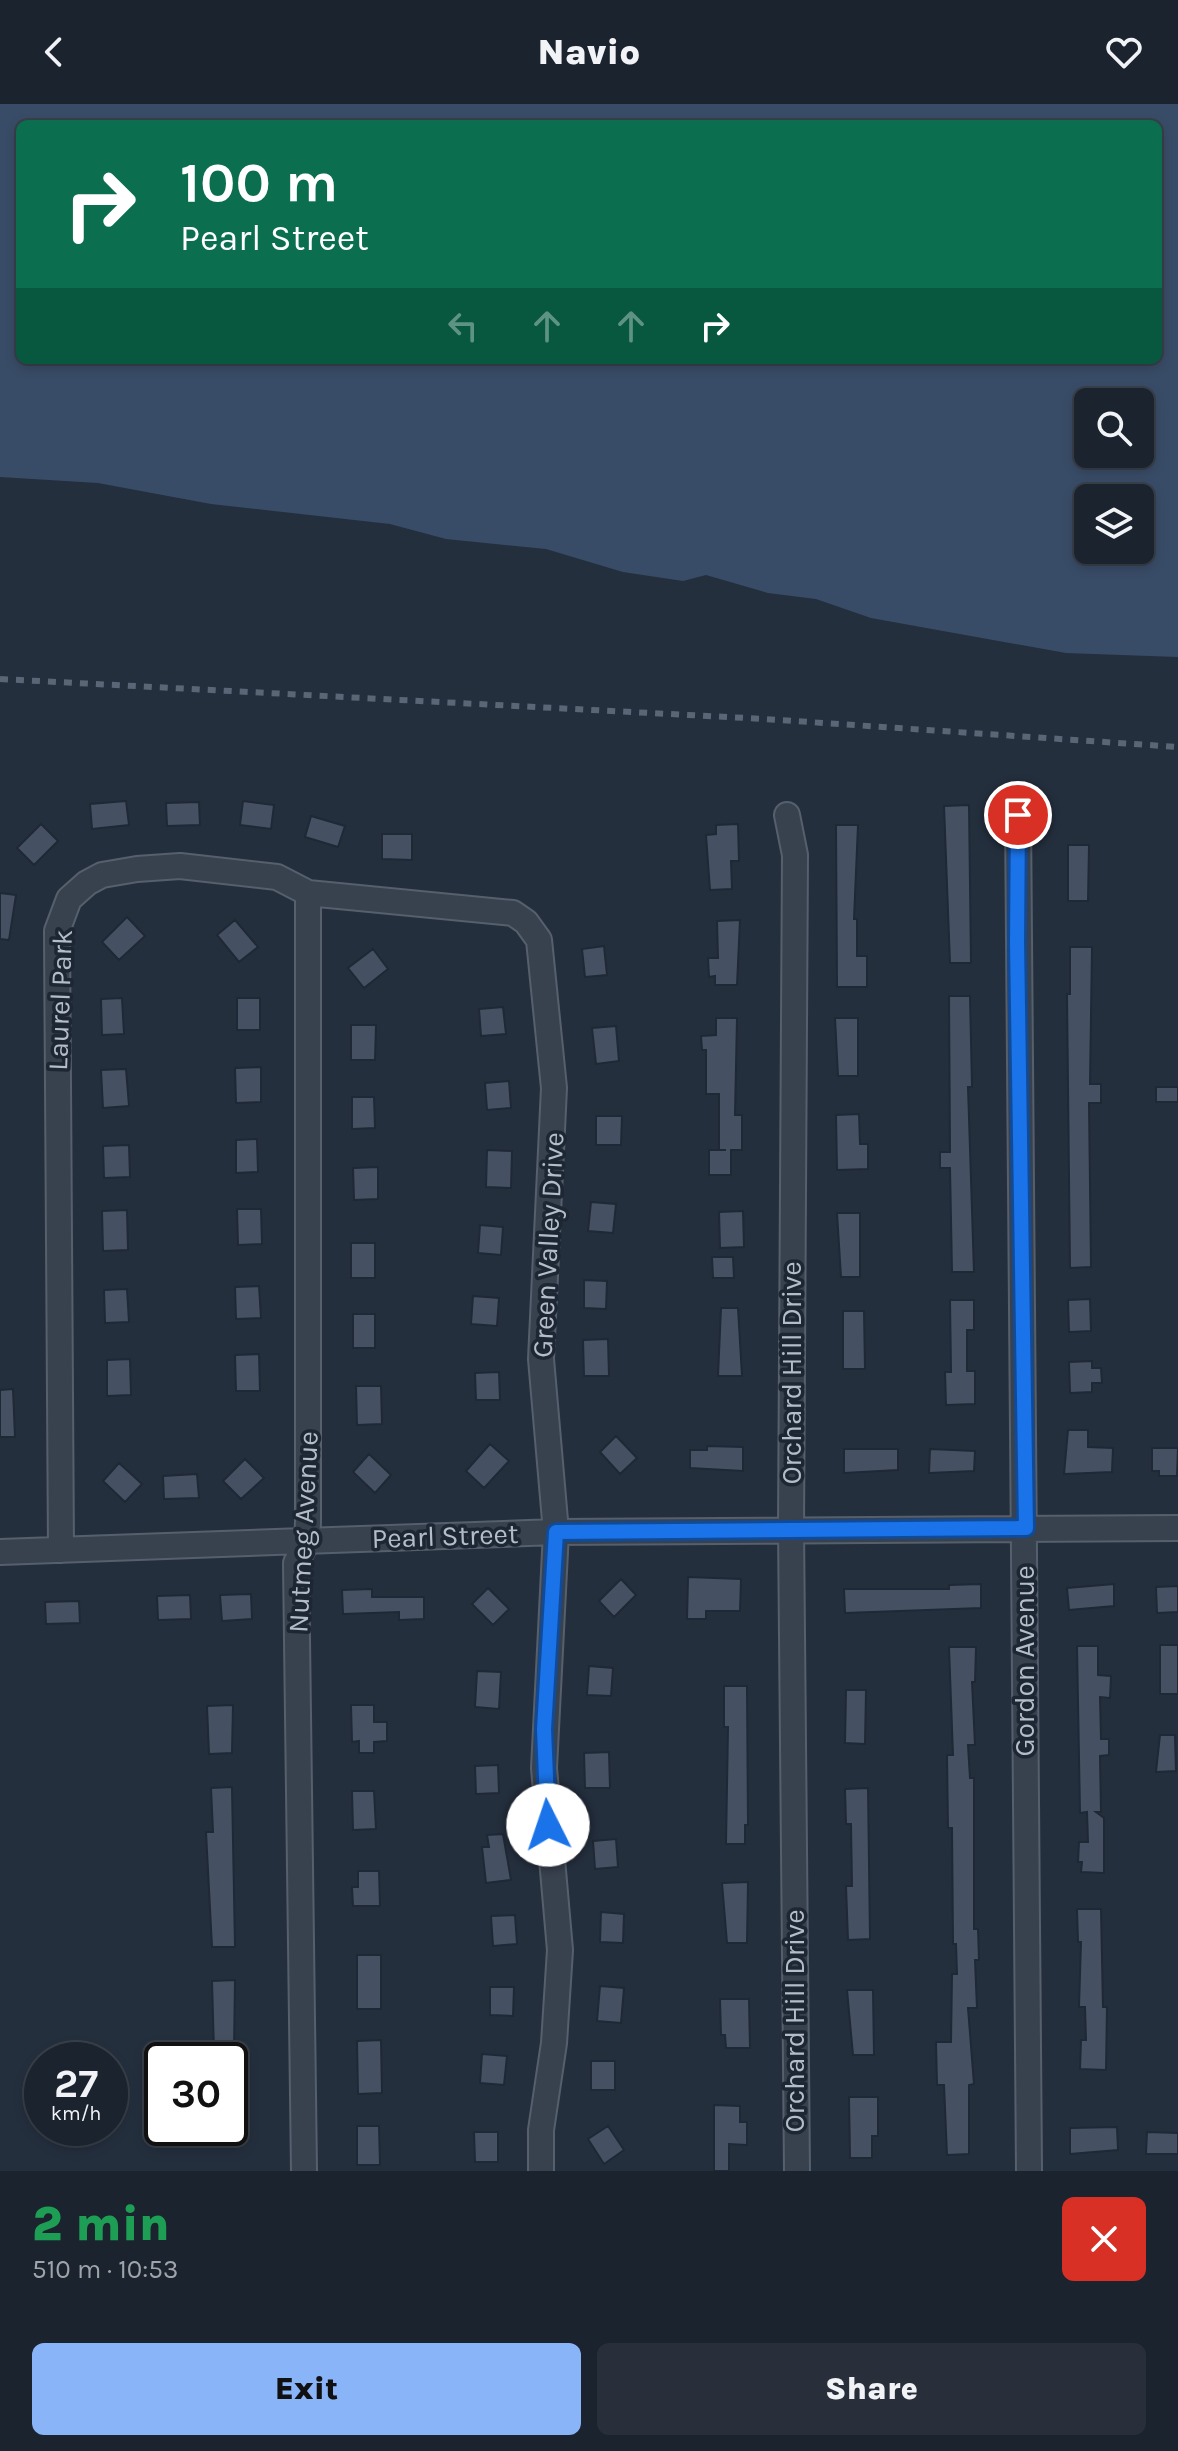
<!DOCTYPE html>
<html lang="en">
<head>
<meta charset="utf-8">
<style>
  :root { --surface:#1b232e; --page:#282f3a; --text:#f1f3f6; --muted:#a0a4aa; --line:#39404a; --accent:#8ab4f8 }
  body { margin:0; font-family:Karla,sans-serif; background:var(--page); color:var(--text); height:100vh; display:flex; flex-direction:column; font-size:30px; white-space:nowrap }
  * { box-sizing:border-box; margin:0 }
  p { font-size:26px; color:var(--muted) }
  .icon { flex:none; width:44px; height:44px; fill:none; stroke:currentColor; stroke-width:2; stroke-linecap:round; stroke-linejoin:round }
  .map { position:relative; height:2067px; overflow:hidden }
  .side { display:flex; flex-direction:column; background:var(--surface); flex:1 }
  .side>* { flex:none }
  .banner { position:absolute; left:16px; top:16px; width:1146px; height:244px; border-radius:12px; box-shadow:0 4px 12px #0003,0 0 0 2px var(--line); background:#0b6e4f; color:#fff; overflow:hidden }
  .tools { position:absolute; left:1074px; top:284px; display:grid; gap:16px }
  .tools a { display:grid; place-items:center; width:80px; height:80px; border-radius:12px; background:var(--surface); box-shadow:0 4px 12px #0003,0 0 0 2px var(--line); font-size:40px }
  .speed { position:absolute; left:24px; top:1938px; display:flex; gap:16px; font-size:40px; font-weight:700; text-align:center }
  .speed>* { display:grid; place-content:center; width:104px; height:104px; border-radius:50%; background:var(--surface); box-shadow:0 4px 12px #0003,0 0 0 2px var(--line); line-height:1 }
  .speed small { font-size:20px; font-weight:400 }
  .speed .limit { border:4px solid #111; border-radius:12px; background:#fff; color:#111 }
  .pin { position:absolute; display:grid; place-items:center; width:68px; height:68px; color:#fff; margin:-34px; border:4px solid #fff; border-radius:50%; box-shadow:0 2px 8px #0007 }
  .me { position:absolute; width:88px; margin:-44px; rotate:356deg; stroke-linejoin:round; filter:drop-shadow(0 0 6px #0008) }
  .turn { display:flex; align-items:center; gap:28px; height:168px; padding:0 32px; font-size:36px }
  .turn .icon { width:104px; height:104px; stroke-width:2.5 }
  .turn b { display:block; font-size:56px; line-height:68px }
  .lanes { display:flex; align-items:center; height:76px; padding:0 32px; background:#0003; justify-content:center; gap:40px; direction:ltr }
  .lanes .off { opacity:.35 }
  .round { display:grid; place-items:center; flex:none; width:84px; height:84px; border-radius:12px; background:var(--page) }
  .overview { display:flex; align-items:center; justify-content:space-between; height:136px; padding:0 32px }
  h1 { font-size:48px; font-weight:800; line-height:60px; color:#1e9e55 }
  .button { display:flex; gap:16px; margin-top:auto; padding:16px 32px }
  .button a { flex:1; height:92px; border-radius:12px; background:var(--accent); color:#111; font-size:32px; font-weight:800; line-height:92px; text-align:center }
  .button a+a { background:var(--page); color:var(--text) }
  header { display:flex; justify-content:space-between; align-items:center; height:104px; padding:0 32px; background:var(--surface); font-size:36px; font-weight:800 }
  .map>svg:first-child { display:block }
</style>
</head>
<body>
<header><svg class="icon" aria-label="back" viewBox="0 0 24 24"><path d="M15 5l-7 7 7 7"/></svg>Navio<svg class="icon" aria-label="heart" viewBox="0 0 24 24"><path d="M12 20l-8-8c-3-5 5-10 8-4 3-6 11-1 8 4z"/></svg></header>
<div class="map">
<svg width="1178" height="2067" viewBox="0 0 1178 2067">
  <rect width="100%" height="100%" fill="#242f3e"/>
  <path fill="#394c67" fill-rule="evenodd" d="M 0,0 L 1178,0 L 1178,553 L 1066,549 L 871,514 L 816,495 L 768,489 L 706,471 L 683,477 L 623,468 L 546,445 L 446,435 L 390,420 L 211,400 L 98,379 L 0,373 ZM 20,20 L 1158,20 L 1158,256 L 20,256 ZM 1088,298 L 1140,298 L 1140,350 L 1088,350 ZM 1088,394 L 1140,394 L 1140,446 L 1088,446 Z"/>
  <path fill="#455162" stroke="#1f2835" stroke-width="2" d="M 126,697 L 129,721 L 92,725 L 90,700 Z
    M 243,697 L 274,701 L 271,725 L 240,721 Z
    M 199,698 L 200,721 L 167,722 L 166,699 Z
    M 969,701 L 971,859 L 950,859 L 944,702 Z
    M 311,712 L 345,722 L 338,743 L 305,733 Z
    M 41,720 L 58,737 L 34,761 L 17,744 Z
    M 738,720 L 739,757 L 731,757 L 732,785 L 710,786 L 706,731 L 716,730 L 716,721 Z
    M 836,721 L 858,721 L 854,815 L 857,815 L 857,852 L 867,852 L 867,883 L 837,883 Z
    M 382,730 L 412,730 L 412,756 L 382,755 Z
    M 1068,741 L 1089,741 L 1088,797 L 1068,797 Z
    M 0,789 L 16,791 L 9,836 L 0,835 Z
    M 127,813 L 145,832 L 119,856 L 102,838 Z
    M 235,816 L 258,843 L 239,858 L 217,831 Z
    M 740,816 L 737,881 L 715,881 L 715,872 L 709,873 L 708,854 L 718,854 L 717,817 Z
    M 604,842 L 607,871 L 585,873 L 582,845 Z
    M 1070,843 L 1092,843 L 1090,980 L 1101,980 L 1101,999 L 1089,999 L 1091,1163 L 1070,1164 L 1067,890 L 1070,890 Z
    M 373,845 L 388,865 L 364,884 L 348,864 Z
    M 949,892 L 970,892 L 972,983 L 968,983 L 974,1168 L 952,1168 L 950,1064 L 940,1064 L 940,1048 L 950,1048 Z
    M 122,894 L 124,930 L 102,931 L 101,895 Z
    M 237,894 L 260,894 L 260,926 L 237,926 Z
    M 503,903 L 506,930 L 481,932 L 479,905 Z
    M 716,914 L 737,914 L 735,1011 L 742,1011 L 742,1046 L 731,1046 L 731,1071 L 709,1071 L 709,1046 L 726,1046 L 719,1046 L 719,990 L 706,990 L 706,946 L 702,946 L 701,932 L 716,931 Z
    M 835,914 L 858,914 L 858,972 L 838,972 Z
    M 351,921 L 376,921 L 375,956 L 351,956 Z
    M 616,922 L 619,957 L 596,960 L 592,924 Z
    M 261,963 L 261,998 L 236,999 L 235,964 Z
    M 126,965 L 129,1002 L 103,1004 L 101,966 Z
    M 509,977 L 511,1004 L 487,1006 L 485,979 Z
    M 1156,983 L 1178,983 L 1178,998 L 1156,998 Z
    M 352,993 L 374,993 L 375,1024 L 352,1025 Z
    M 859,1010 L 860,1040 L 868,1040 L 868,1065 L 837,1066 L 836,1011 Z
    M 596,1012 L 622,1012 L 621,1041 L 596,1041 Z
    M 257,1035 L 258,1068 L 236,1069 L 236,1036 Z
    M 129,1041 L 130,1073 L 104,1074 L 103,1042 Z
    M 487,1046 L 512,1047 L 511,1084 L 486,1083 Z
    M 378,1063 L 378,1095 L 354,1096 L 353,1064 Z
    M 591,1098 L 616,1100 L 613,1129 L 588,1127 Z
    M 237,1105 L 261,1105 L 262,1140 L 238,1141 Z
    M 127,1106 L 128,1146 L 103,1147 L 102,1107 Z
    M 743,1107 L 744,1143 L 720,1144 L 719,1108 Z
    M 837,1109 L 860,1109 L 860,1173 L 841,1173 Z
    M 480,1121 L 503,1123 L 501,1151 L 478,1149 Z
    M 351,1139 L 375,1139 L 375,1174 L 351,1174 Z
    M 712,1153 L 733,1153 L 734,1174 L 713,1174 Z
    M 584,1176 L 607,1177 L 606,1205 L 584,1204 Z
    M 259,1182 L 261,1214 L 236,1215 L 235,1183 Z
    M 127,1185 L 129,1218 L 105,1219 L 104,1186 Z
    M 473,1192 L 499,1194 L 497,1222 L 471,1220 Z
    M 1090,1195 L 1091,1227 L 1069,1228 L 1068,1196 Z
    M 950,1196 L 974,1196 L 974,1226 L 967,1226 L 967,1267 L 975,1267 L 975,1300 L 946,1301 L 945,1268 L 951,1268 Z
    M 721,1204 L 738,1204 L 742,1272 L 718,1272 Z
    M 843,1207 L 864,1207 L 865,1265 L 843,1265 Z
    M 353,1210 L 375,1210 L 375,1244 L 353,1244 Z
    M 608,1235 L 609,1272 L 584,1272 L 583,1236 Z
    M 259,1250 L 260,1287 L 236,1287 L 235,1251 Z
    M 130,1255 L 131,1291 L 107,1292 L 107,1256 Z
    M 1092,1257 L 1092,1264 L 1101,1264 L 1102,1279 L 1092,1279 L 1092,1288 L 1070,1289 L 1069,1258 Z
    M 499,1268 L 500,1296 L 476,1296 L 475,1269 Z
    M 356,1282 L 381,1282 L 382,1320 L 357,1321 Z
    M 13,1285 L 15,1333 L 0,1333 L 0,1286 Z
    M 1068,1326 L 1088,1326 L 1088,1343 L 1113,1344 L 1112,1368 L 1064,1370 Z
    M 616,1332 L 637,1354 L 620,1370 L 600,1348 Z
    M 490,1340 L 509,1357 L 484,1384 L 466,1367 Z
    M 707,1342 L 743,1343 L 743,1367 L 690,1364 L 690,1346 L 707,1346 Z
    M 1152,1344 L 1178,1344 L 1177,1372 L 1159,1372 L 1159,1367 L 1152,1367 Z
    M 844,1345 L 898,1345 L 898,1366 L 844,1369 Z
    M 930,1345 L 975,1347 L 974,1367 L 929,1369 Z
    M 369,1350 L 391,1371 L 375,1389 L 353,1368 Z
    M 245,1355 L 264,1374 L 241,1395 L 223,1377 Z
    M 119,1359 L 142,1380 L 125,1398 L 103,1377 Z
    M 197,1370 L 199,1394 L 164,1395 L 163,1372 Z
    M 688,1473 L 741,1475 L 740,1507 L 706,1507 L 706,1515 L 687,1515 Z
    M 621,1475 L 636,1491 L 614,1513 L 599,1497 Z
    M 981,1480 L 981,1504 L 845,1509 L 844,1485 L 949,1485 L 949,1481 Z
    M 1114,1480 L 1114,1502 L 1069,1506 L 1067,1484 Z
    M 1178,1482 L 1178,1508 L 1157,1509 L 1156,1483 Z
    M 488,1484 L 509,1505 L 493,1521 L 472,1500 Z
    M 372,1485 L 372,1493 L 424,1493 L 424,1515 L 399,1516 L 399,1508 L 343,1510 L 342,1486 Z
    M 251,1490 L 252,1515 L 222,1517 L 220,1491 Z
    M 190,1491 L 191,1515 L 158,1516 L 157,1492 Z
    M 79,1497 L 80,1519 L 46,1520 L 45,1498 Z
    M 1160,1541 L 1178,1541 L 1178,1590 L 1160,1590 Z
    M 1077,1542 L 1098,1542 L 1098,1571 L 1111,1572 L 1110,1594 L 1100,1593 L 1101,1635 L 1109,1635 L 1109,1651 L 1100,1652 L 1101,1708 L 1096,1708 L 1104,1714 L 1104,1769 L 1081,1768 L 1082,1758 L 1078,1758 L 1079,1738 L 1088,1738 L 1087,1708 L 1080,1709 Z
    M 949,1543 L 976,1543 L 975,1578 L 972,1578 L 975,1641 L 968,1641 L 970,1674 L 974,1674 L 974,1825 L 978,1825 L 979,1856 L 975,1856 L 977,1904 L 968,1904 L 974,1980 L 969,1981 L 969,2050 L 947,2051 L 944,1981 L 937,1981 L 936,1938 L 951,1938 L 952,1870 L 957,1870 L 956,1840 L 953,1840 L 952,1724 L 948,1724 L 947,1651 L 953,1651 Z
    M 589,1562 L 613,1564 L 611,1592 L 587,1591 Z
    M 477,1567 L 501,1568 L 499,1605 L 475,1603 Z
    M 724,1582 L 747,1582 L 748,1721 L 745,1721 L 745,1740 L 726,1740 L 728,1623 L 724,1623 Z
    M 846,1586 L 866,1586 L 865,1640 L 845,1639 Z
    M 233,1601 L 232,1649 L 209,1650 L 207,1602 Z
    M 351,1601 L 374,1601 L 374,1618 L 387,1618 L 387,1637 L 374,1638 L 374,1649 L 359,1649 L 359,1637 L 352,1638 Z
    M 1160,1631 L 1175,1631 L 1176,1667 L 1156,1668 Z
    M 609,1648 L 610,1684 L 585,1684 L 584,1649 Z
    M 498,1661 L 499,1689 L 476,1690 L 475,1662 Z
    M 232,1683 L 235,1843 L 212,1843 L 206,1728 L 213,1728 L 211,1684 Z
    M 868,1684 L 870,1835 L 848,1836 L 846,1782 L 852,1782 L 851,1720 L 846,1720 L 845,1685 Z
    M 352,1687 L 374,1687 L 376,1725 L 353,1726 Z
    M 503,1730 L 511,1776 L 486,1779 L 482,1743 L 489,1743 L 487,1731 Z
    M 616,1735 L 618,1763 L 595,1765 L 593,1737 Z
    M 358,1767 L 379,1767 L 380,1802 L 353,1802 L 352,1783 L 358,1783 Z
    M 748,1778 L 747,1839 L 727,1839 L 722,1779 Z
    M 1077,1805 L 1101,1805 L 1103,1903 L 1107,1903 L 1106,1966 L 1080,1965 L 1081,1936 L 1086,1936 L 1085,1903 L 1079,1903 L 1081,1838 L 1078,1838 Z
    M 601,1808 L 624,1810 L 623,1839 L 600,1838 Z
    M 515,1811 L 517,1840 L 493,1842 L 491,1812 Z
    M 357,1851 L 381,1851 L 381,1905 L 357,1905 Z
    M 235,1876 L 234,1947 L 214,1948 L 212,1877 Z
    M 600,1882 L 624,1884 L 621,1919 L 597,1917 Z
    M 490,1883 L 514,1883 L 513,1912 L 490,1911 Z
    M 847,1886 L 873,1886 L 874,1951 L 853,1951 Z
    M 720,1895 L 749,1895 L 750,1944 L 726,1944 L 725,1931 L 721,1931 Z
    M 381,1936 L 382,1989 L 358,1990 L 357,1937 Z
    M 482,1950 L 507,1952 L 504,1981 L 480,1979 Z
    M 591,1957 L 615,1957 L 615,1986 L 591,1986 Z
    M 849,1993 L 878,1993 L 878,2032 L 872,2032 L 872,2054 L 850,2054 Z
    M 714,2001 L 740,2002 L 740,2018 L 747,2018 L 747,2041 L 729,2040 L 729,2067 L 714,2067 Z
    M 357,2022 L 379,2022 L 380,2061 L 357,2061 Z
    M 608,2022 L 624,2046 L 604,2060 L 588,2035 Z
    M 1117,2023 L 1118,2046 L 1070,2050 L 1070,2024 Z
    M 474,2028 L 498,2028 L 498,2058 L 475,2058 Z
    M 1147,2028 L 1178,2029 L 1178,2050 L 1146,2050 Z"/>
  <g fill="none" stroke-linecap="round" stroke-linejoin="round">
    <g stroke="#565f6c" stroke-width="28">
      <path id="minor" d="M 787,711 L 795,751 L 791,1424 L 797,2067
        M 1018,711 L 1029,2067
        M 61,1446 L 57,827 L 69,795 L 87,779 L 102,771 L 137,765 L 180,762 L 277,773 L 308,789 L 513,809 L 526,818 L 539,836 L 554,984 L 541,1255 L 556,1428 L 544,1664 L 560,1846 L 554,1939 L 541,2026 L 541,2067
        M 0,1448 L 556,1428 L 1178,1424
        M 304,2067 L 296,1459 L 307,1437 L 308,1418 L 308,789"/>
    </g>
    <use href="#minor" stroke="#38414e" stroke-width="24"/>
    <path stroke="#5a6575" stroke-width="6" stroke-dasharray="8 8" stroke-linecap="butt" d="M 0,575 L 765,615 L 1178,643"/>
  </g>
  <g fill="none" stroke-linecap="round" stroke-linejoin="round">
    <g stroke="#114b97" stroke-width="20">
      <path id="route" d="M 548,1721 L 544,1625 L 556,1428 L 1026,1424 L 1017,838 L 1018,711"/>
    </g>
    <use href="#route" stroke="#1a73e8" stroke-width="14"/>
  </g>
  <g text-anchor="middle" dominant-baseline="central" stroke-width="7" stroke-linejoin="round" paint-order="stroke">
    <g font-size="28" fill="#b4bcc9" stroke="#1d2633">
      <text transform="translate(60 896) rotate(-88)">Laurel Park</text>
      <text transform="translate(548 1141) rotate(-87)">Green Valley Drive</text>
      <text transform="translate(791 1269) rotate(-90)">Orchard Hill Drive</text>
      <text transform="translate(303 1428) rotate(-87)">Nutmeg Avenue</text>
      <text transform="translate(445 1432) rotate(-2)">Pearl Street</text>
      <text transform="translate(1024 1557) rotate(-90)">Gordon Avenue</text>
      <text transform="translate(794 1917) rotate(-90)">Orchard Hill Drive</text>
    </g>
  </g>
</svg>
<div class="tools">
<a><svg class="icon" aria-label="search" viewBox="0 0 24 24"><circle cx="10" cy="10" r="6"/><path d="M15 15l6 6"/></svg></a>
<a><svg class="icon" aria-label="layers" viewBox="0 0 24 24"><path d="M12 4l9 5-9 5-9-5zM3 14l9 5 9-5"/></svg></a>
</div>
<div class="speed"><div>27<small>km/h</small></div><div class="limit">30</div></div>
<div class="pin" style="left:1018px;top:711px;background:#d93025"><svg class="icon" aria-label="arrive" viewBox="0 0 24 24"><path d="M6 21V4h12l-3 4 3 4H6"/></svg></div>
<svg class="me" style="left:548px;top:1721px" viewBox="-20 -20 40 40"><circle r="19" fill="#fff"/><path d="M0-13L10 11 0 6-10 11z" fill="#1a73e8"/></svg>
<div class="banner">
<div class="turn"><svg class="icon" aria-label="right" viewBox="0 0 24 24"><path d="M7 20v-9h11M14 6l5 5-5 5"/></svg><div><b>100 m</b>Pearl Street</div></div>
<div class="lanes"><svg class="icon off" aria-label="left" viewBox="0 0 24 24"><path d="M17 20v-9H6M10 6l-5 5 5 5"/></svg><svg class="icon off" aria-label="ahead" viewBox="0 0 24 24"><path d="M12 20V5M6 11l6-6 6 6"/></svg><svg class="icon off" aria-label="ahead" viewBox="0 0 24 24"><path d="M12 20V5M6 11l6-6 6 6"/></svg><svg class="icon" aria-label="right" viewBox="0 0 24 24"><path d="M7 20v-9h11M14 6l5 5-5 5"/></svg></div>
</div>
</div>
<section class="side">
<div class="overview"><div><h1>2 min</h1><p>510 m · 10:53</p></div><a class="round" style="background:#d93025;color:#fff"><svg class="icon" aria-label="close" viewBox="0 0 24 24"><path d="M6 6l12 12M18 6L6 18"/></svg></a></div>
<div class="button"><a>Exit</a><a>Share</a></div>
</section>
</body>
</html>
